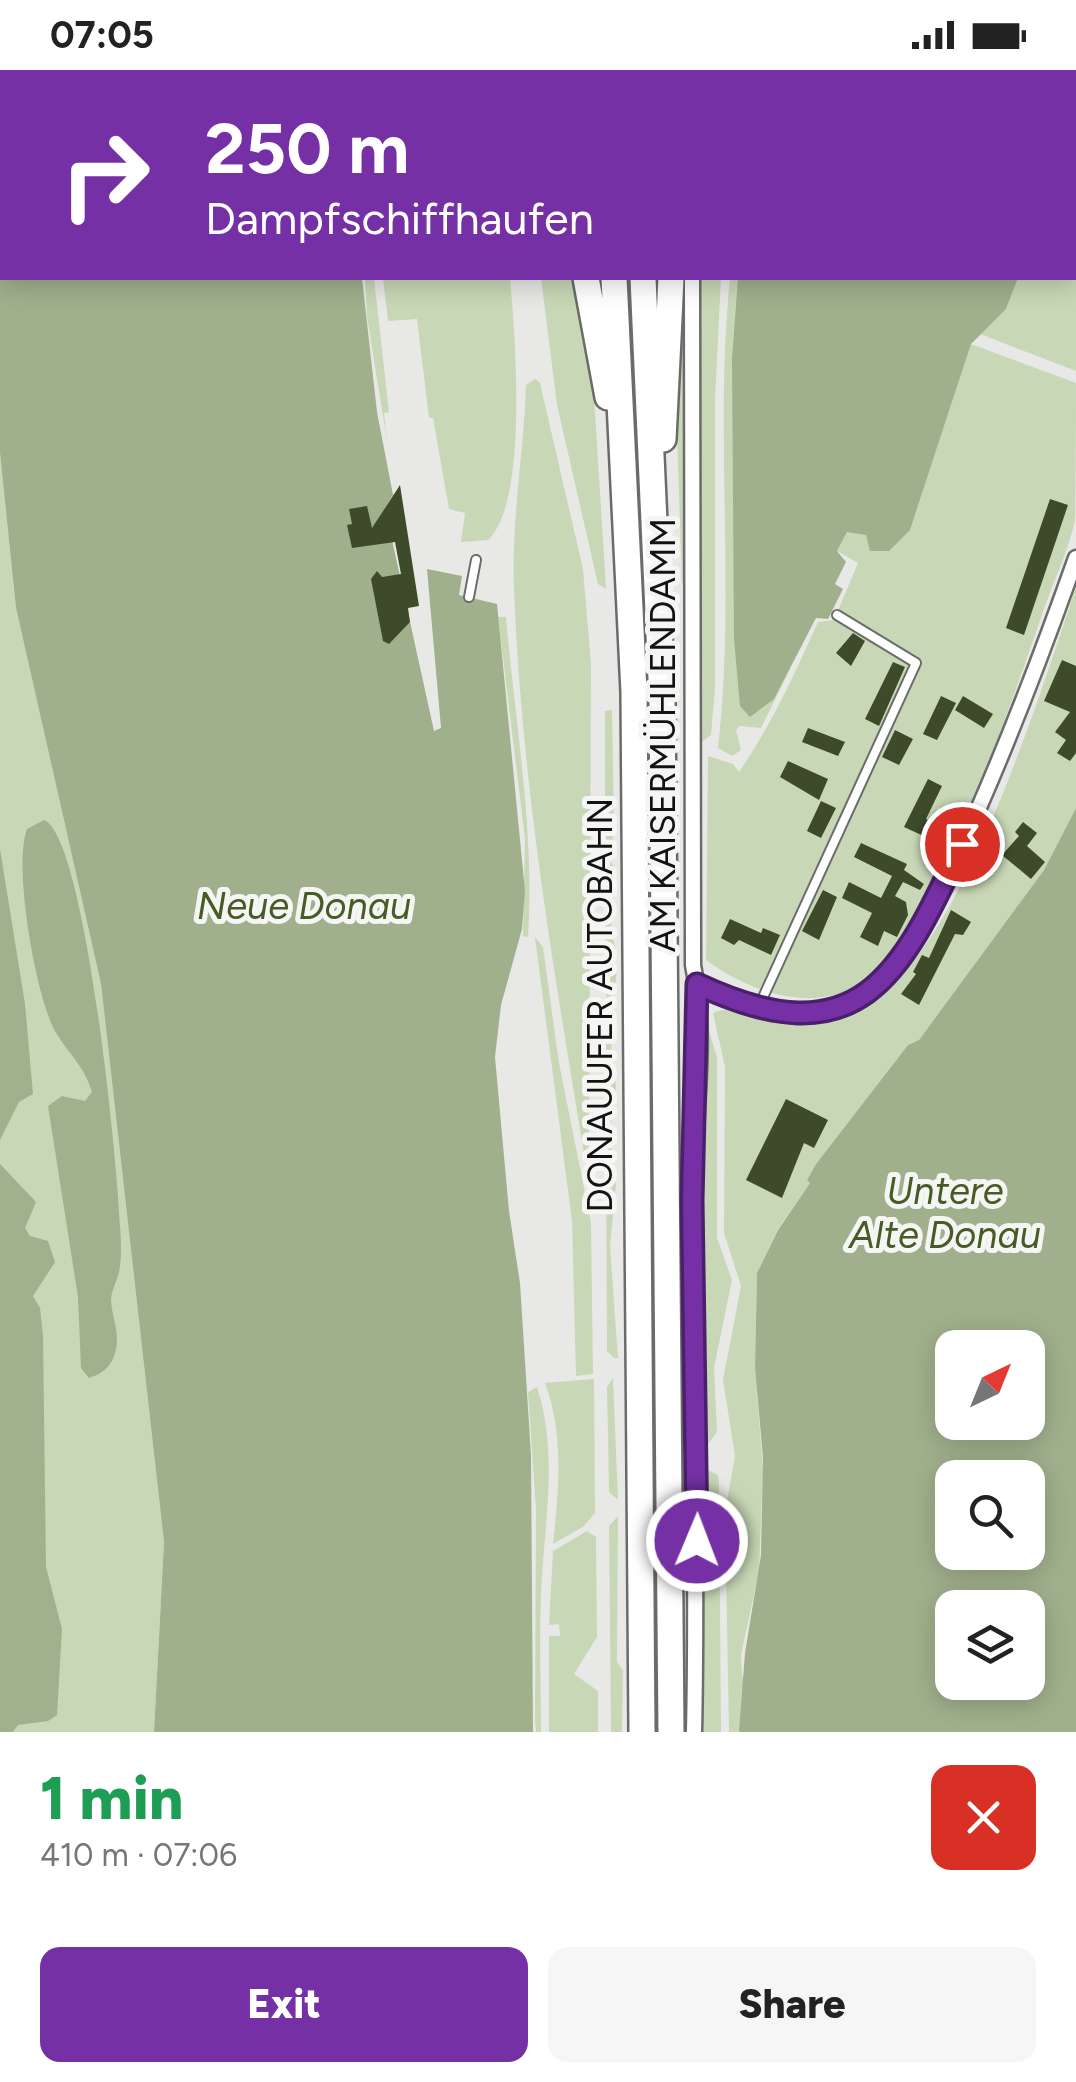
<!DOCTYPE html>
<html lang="en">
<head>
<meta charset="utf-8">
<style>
  :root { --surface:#fff; --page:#f6f6f6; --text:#222; --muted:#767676; --accent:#7430a4 }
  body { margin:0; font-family:Figtree,sans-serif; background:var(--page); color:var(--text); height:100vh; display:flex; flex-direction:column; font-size:38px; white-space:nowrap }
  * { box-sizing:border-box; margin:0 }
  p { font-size:32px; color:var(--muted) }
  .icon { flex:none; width:55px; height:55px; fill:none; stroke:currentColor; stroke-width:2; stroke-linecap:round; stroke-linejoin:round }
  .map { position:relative; height:1662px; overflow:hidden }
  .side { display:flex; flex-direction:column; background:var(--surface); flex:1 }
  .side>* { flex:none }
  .hud { position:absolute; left:0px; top:0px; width:1078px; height:210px; box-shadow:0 5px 25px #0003; background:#7430a4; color:#fff; overflow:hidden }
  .needle { width:65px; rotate:43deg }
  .tools { position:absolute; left:935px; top:1260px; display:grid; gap:20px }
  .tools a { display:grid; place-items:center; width:110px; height:110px; border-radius:20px; background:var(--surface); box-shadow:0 5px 25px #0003; font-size:50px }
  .pin { position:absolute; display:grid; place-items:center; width:85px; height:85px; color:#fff; margin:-42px; border:5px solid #fff; border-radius:50%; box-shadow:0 2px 10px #0007 }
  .me { position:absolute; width:110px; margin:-55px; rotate:1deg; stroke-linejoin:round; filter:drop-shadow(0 0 8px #0008) }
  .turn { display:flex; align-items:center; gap:35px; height:210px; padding:0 40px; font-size:45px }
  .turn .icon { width:130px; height:130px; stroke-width:2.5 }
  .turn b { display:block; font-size:70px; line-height:85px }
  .round { display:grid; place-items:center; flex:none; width:105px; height:105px; border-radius:20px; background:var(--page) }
  .headline { display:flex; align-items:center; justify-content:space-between; height:170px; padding:0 40px }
  h1 { font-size:60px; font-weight:800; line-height:75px; color:#1e9e55 }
  .cta { display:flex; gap:20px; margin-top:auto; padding:20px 40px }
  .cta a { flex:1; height:115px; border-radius:20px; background:var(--accent); color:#fff; font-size:40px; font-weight:800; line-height:115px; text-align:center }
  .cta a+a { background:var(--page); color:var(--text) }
  .status { display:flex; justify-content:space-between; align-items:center; height:70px; padding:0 50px; background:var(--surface); direction:ltr }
  .status svg { height:28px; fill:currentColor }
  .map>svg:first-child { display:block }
</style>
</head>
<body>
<div class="status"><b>07:05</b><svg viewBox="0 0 49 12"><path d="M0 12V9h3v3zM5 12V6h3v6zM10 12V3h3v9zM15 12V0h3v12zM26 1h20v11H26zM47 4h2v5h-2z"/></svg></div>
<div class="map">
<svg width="1076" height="1662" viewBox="0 0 1076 1662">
  <rect width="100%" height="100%" fill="#e8e9e6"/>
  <path fill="#c8d8b6" d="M 1075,40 L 1076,41 L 1076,301 L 980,264 L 1006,239 L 1018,208 L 1075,208 Z
    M 365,208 L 374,208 L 389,342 L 384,343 L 387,371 L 367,247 Z
    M 383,208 L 510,208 C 515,262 529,432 488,470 L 461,472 L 465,443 L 449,439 L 433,348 L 429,348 L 417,249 L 388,251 Z
    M 541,208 L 576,208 L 594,327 L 606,519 L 598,514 L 557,335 Z
    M 680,208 L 684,208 L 686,513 L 682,513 L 677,364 Z
    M 699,208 L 721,208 L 715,330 L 715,618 L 711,665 L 699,674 Z
    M 730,208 L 738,208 L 734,508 L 790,599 L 761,658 L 740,656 L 736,660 L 741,680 L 732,686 L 718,678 C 736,522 714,364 730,208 Z
    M 971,274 L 1076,313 C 1076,353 1076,412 1075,450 C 1069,479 1055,508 1045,536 C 1016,621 935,860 867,909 C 816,947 750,922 706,890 L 708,686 L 733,694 L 739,702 C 772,654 794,605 818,552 L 834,550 L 858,493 L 837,481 L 847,462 L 910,460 Z
    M 535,309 L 540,313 L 583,499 L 591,594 L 589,1087 L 584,1083 C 553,897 521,708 514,519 C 511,450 524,383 526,315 Z
    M 0,383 L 16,538 L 101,914 L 164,1472 L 154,1662 L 0,1662 Z
    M 1076,517 L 1076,738 L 1044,800 L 919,970 L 908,975 L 816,1094 L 807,1110 L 810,1113 L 778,1159 L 757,1203 L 755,1298 L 763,1400 L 759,1501 L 741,1585 L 742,1606 L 748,1611 L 747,1662 L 729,1662 L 725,1443 L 735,1386 L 723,1310 L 741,1216 L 724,1163 L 725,997 L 713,943 C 729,934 752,946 771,949 C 802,953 832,950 860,937 C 959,893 1042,618 1076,517 Z
    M 498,547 L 506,547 C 515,652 535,761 528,867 L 523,866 L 525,769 Z
    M 612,640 L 614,756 L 610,791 L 615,798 L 611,861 L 616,880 L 605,878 L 605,641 Z
    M 535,867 L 543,877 L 559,993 L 591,1153 L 593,1304 L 576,1306 L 572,1151 Z
    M 607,899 L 617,899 L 610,964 L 616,1017 L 610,1055 L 605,1048 Z
    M 705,948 L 717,987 L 717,1168 L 732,1210 L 714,1298 L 717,1362 L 706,1377 L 698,1184 Z
    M 682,1038 L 687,1038 L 689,1459 L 685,1464 Z
    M 610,1072 L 616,1113 L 610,1176 L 618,1288 L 614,1288 L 607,1281 L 606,1078 Z
    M 613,1308 L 618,1430 L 609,1422 L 607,1317 Z
    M 594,1309 L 595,1443 L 584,1456 L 553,1474 C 559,1420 564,1364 545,1313 Z
    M 537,1317 C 559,1385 544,1454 541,1523 C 539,1570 541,1616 541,1662 L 536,1662 L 535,1649 L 536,1439 L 528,1322 Z
    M 706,1399 L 718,1405 L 719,1413 L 721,1662 L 702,1662 Z
    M 618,1446 L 617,1592 L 623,1600 L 622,1662 L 611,1662 L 609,1456 Z
    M 587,1461 L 596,1467 L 597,1567 L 574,1604 L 598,1621 L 598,1662 L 549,1662 L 549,1566 L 560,1566 L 559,1554 L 549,1555 L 553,1481 Z"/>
  <path fill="#a1b18d" d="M 44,750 C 86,767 118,1099 120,1156 C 121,1170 122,1188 119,1202 C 117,1211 111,1221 111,1231 C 112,1248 121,1265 115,1283 C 111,1297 102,1304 89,1308 L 81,1298 L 78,1227 L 48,1036 L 62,1026 L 85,1031 L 92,1022 C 84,994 65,981 53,957 C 35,920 13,796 27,759 Z
    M 0,779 L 25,934 L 33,1024 L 19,1032 L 0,1070 Z
    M 0,1094 L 36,1132 L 25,1158 L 30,1166 L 48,1171 L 55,1192 L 33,1226 L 40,1238 L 43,1265 L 46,1497 L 62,1559 L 57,1645 L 48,1651 L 18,1655 L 13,1662 L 0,1662 Z"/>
  <path fill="#a0b08c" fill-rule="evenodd" d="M 0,0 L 343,0 L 2,2 L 2,208 L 362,208 L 377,342 L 393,425 L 385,438 L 434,661 L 441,658 L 427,499 L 462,506 L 459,525 L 497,534 L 525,821 L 522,859 L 501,935 L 495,987 L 509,1141 L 520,1213 L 531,1385 L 533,1662 L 154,1662 L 164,1472 L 101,914 L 16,538 L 0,383 Z
    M 738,208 L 1018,208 L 1006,239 L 971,274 L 910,460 L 889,481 L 870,481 L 866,465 L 847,462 L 837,481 L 846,492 L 835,514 L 843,519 L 828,549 L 816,548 L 774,629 L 750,647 L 740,636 L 734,569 L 732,289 Z
    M 1076,738 L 1076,1662 L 739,1662 L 745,1583 L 761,1485 L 763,1388 L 755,1298 L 757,1203 L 778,1160 L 810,1113 L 807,1110 L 816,1094 L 908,975 L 919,970 L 1044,800 ZM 952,1278 L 1028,1278 L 1028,1352 L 952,1352 ZM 952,1408 L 1028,1408 L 1028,1482 L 952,1482 ZM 952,1538 L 1028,1538 L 1028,1612 L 952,1612 Z"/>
  <path fill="#3e4b2b" d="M 400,415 L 419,536 L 408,538 L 410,552 L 389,574 L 383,571 L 371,509 L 377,501 L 382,507 L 401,504 L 395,472 L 352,478 L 347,455 L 352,454 L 349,439 L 367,436 L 372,458 Z
    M 1050,429 L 1068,435 L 1024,565 L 1006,558 Z
    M 853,563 L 865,571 L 851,596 L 836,583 Z
    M 1062,590 L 1076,596 L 1076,683 L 1070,691 L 1057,683 L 1066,670 L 1055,662 L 1070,642 L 1044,631 Z
    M 893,592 L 905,597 L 879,656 L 865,649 Z
    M 941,626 L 956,633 L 937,670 L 923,664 Z
    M 963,626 L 993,644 L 984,658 L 955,640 Z
    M 808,658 L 845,672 L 838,686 L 802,672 Z
    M 895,660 L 913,669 L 899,695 L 882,687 Z
    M 788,691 L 828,709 L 819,730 L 780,707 Z
    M 928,709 L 942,716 L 926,749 L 937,755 L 930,769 L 904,757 Z
    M 821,731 L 836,738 L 821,768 L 807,761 Z
    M 1023,752 L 1037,763 L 1027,776 L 1045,792 L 1031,809 L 1002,785 L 1019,766 L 1015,762 Z
    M 861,773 L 907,794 L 904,800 L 924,814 L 920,820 L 903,812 L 895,826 L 906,832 L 908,845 L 897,867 L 884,861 L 878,876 L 860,867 L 872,843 L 842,828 L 849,812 L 881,828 L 892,806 L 854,787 Z
    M 823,820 L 837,827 L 819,870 L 802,861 Z
    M 951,840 L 971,852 L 963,865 L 955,864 L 919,935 L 901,924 L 916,904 L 913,902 L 922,885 L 929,888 Z
    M 730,849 L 761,863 L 763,858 L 780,865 L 771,885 L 739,870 L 734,875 L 721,868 Z
    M 786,1029 L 828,1050 L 814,1078 L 804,1073 L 782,1128 L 746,1110 Z"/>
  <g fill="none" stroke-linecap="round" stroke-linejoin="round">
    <g stroke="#6b6c6a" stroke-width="12">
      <path id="service" d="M 469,527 L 476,490
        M 759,936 L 916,593 L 837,545"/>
    </g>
    <g stroke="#6b6c6a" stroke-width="19">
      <path id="minor" d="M 699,2 L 699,0
        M 692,208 L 693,895 C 708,970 693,1053 693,1130 C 692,1307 698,1484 694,1662
        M 697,913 C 750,939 819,960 871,921 C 916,888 937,828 960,780 C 1004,684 1041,587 1076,488"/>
    </g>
    <g stroke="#6b6c6a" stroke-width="30">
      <path id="motorway" d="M 555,0 L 555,2
        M 602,0 L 602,2
        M 631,0 L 631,2
        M 675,0 L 675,2
        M 586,208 L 608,327
        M 614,208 L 634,622 L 642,1662
        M 643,208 L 662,630 L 671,1662
        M 663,369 L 671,208"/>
    </g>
    <use href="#service" stroke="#fff" stroke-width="8"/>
    <use href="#minor" stroke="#fff" stroke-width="14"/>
    <use href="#motorway" stroke="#fff" stroke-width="25"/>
  </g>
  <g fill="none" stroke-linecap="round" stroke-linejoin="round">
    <g stroke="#4b1f6b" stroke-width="25">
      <path id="route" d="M 697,1471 L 692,1130 L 697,914 C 859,990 900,907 962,774"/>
    </g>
    <use href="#route" stroke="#7430a4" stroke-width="18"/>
  </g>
  <g text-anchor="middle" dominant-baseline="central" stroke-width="10" stroke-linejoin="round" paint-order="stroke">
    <g font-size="35" fill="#111211" stroke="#f5f6f3">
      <text transform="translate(663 665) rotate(-90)">AM KAISERMÜHLENDAMM</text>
      <text transform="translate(600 935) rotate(-90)">DONAUUFER AUTOBAHN</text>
    </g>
    <g font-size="38" font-style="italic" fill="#465b25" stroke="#f5f6f3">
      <text x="304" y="836">Neue Donau</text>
      <text x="945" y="1121">Untere<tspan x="945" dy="44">Alte Donau</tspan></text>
    </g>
  </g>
</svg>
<div class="tools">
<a><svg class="needle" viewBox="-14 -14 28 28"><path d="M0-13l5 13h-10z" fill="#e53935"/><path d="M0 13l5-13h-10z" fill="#767676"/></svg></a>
<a><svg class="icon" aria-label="search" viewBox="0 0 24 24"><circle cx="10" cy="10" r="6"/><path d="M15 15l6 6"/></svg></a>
<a><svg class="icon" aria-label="layers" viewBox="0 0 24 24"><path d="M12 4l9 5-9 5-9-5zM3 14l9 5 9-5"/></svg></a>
</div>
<div class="pin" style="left:962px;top:774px;background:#d93025"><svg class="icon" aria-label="arrive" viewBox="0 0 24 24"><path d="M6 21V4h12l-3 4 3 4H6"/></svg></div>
<svg class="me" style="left:697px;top:1471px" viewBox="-20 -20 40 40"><circle r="17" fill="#7430a4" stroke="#fff" stroke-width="3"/><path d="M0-11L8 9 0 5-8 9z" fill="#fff"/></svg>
<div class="hud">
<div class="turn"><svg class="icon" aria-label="right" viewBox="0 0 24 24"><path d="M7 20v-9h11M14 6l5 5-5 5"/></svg><div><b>250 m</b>Dampfschiffhaufen</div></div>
</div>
</div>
<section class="side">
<div class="headline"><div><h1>1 min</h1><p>410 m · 07:06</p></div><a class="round" style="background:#d93025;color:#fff"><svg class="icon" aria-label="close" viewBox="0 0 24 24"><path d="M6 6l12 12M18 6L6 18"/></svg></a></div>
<div class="cta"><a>Exit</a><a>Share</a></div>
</section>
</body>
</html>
